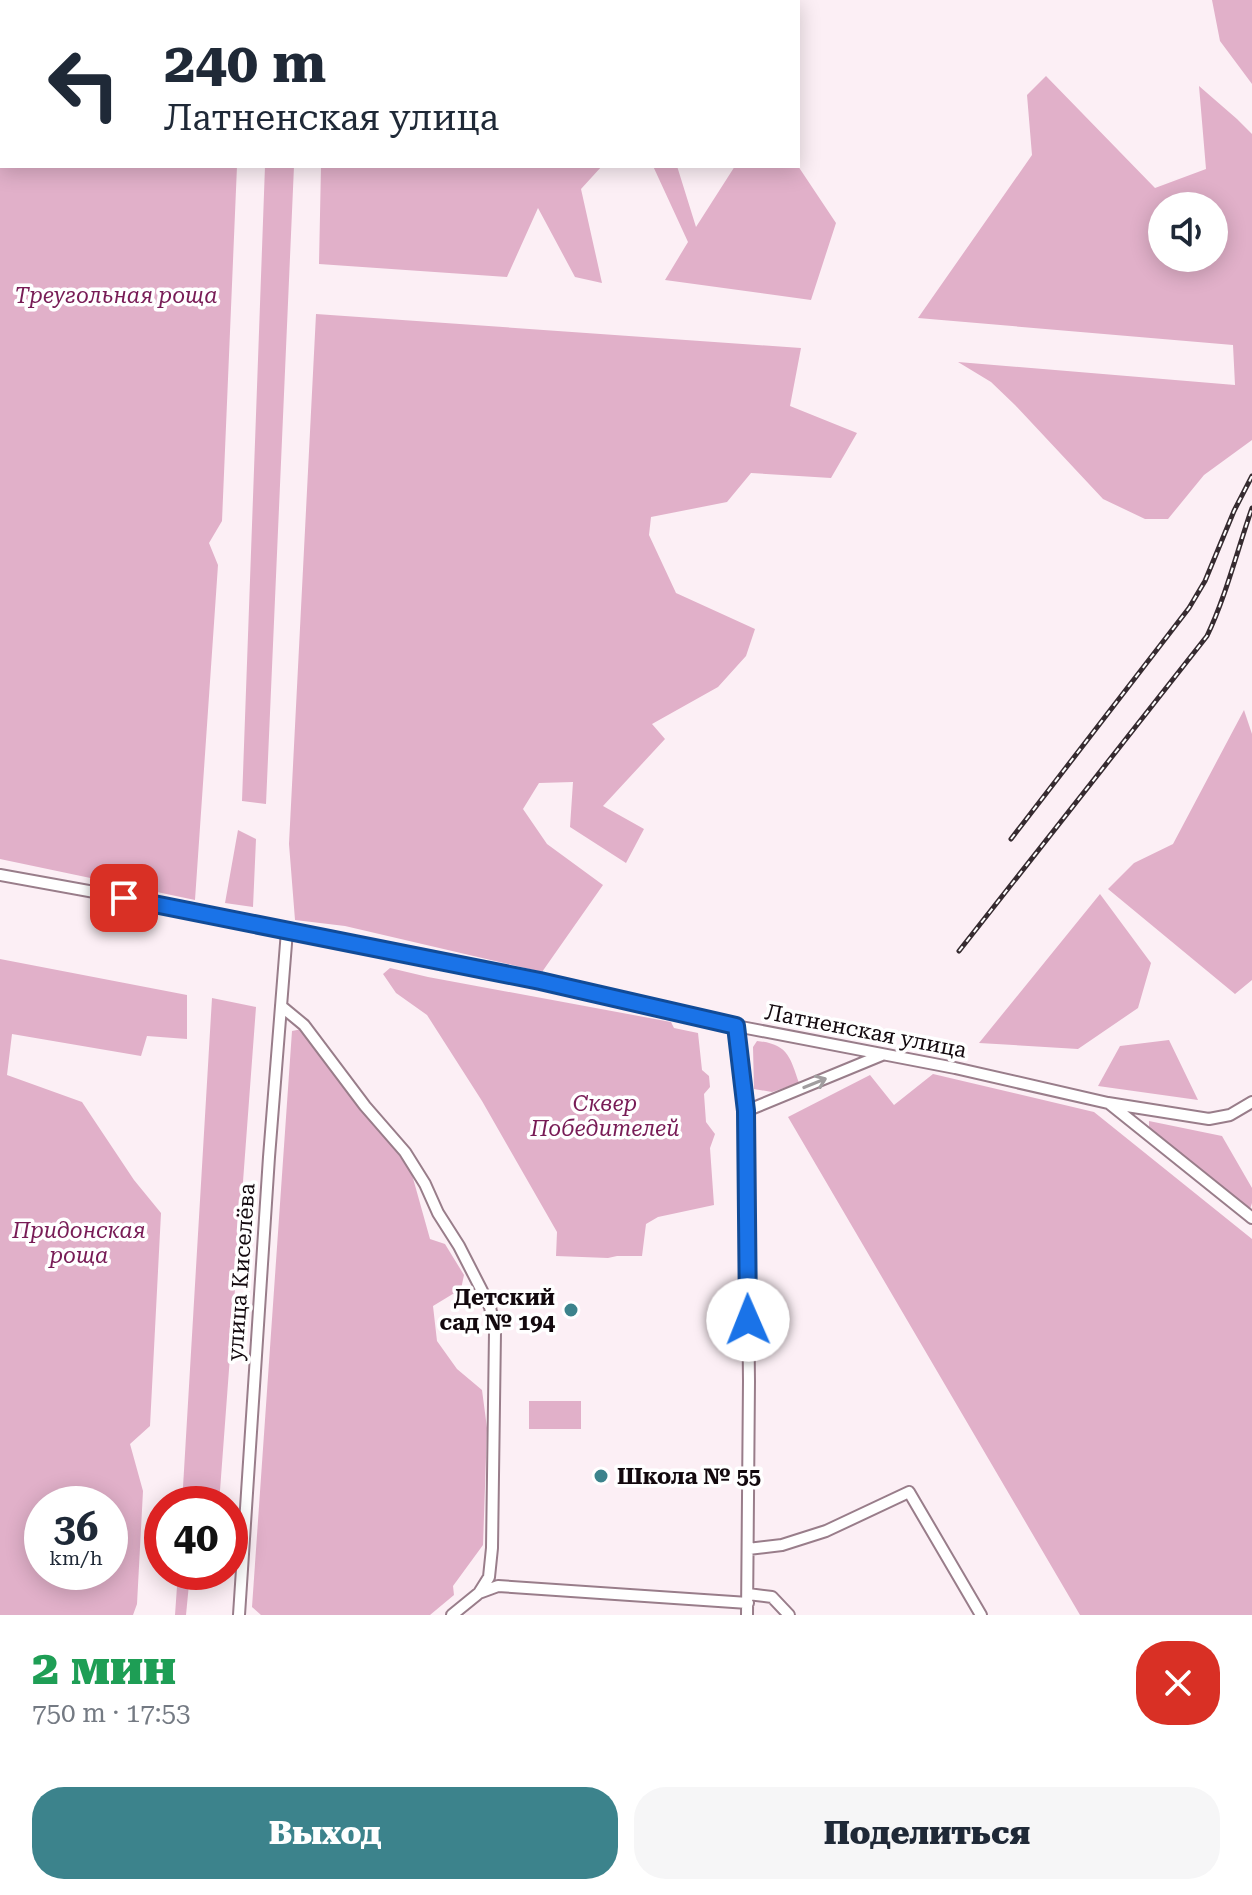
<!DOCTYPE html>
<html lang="ru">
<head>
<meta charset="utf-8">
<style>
  :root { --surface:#fff; --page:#f6f6f7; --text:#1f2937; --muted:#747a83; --accent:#3c838c }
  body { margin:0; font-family:"Roboto Serif",serif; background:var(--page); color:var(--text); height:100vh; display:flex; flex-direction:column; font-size:30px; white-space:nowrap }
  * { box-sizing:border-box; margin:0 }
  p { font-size:26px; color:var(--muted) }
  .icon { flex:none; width:44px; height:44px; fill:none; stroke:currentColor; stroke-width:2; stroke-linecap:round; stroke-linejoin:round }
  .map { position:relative; height:1615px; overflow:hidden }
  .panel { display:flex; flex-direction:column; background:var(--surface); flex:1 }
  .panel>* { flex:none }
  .banner { position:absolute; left:0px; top:0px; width:800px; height:168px; box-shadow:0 4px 20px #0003; background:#fff; color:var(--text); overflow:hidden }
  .controls { position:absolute; left:1148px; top:192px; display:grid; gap:16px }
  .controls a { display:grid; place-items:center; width:80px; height:80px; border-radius:50%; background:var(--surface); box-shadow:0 4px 20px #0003; font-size:40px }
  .speed { position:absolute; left:24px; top:1486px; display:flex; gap:16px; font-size:40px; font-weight:700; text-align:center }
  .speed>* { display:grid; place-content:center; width:104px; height:104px; border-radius:50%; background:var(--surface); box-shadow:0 4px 20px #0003; line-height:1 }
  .speed small { font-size:20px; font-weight:400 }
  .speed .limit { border:12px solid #d22; background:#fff; color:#111 }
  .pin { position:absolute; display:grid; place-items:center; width:68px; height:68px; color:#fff; margin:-34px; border-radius:16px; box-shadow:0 4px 12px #0006 }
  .me { position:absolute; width:88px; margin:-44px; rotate:359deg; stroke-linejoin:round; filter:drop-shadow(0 0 6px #0008) }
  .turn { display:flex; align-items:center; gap:28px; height:168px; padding:0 32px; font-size:36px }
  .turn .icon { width:104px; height:104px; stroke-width:2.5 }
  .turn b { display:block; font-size:56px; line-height:68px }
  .round { display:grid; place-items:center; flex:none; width:84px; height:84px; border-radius:32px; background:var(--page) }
  .head { display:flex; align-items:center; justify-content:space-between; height:136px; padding:0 32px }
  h1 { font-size:48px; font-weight:800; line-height:60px; color:#1e9e55 }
  .primary-button { display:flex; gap:16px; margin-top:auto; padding:16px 32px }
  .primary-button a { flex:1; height:92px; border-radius:32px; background:var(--accent); color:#fff; font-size:32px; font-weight:800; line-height:92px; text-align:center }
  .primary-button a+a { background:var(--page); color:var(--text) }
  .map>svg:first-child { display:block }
</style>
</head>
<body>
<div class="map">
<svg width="1252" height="1615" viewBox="0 0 1252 1615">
  <rect width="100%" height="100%" fill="#fceff5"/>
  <path fill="#e1b0c9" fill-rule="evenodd" d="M 0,0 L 243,0 L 243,2 L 2,2 L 2,166 L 237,166 L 222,521 L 209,543 L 218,565 L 195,900 L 0,859 Z
    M 325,0 L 673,0 L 672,2 L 325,2 Z
    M 1212,0 L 1252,0 L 1252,84 L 1220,41 Z
    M 1046,76 L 1155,188 L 1206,169 L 1199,86 L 1237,119 L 1252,134 L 1252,440 L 1204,475 L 1168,519 L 1145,519 L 1103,499 L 1015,405 L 991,382 L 958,362 L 1235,385 L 1233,345 L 918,318 L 1032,155 L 1027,95 ZM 1162,206 L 1214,206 L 1214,258 L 1162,258 Z
    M 265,166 L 294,166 L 266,804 L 242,801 Z
    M 321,166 L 602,166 L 581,189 L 602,283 L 575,277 L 538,208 L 507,277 L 319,264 Z
    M 653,166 L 677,166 L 696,227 L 735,166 L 798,166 L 836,223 L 811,300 L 665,280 L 688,242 Z
    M 316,314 L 801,348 L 790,406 L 857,433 L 831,478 L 751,473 L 727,502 L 651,517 L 649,535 L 676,593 L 755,629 L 746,656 L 718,687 L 652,724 L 665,739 L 603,806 L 644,829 L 626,863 L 570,827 L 573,782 L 539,783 L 523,809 L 547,844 L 603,885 L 542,972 L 345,926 L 295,920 L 289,844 Z
    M 1244,710 L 1252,734 L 1252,980 L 1235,994 L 1108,889 L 1134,863 L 1173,844 Z
    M 238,830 L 256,839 L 253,907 L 225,903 Z
    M 1100,894 L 1151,963 L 1138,1008 L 1078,1049 L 979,1043 Z
    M 0,959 L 187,995 L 187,1039 L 147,1036 L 141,1056 L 12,1034 L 7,1075 L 82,1102 L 134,1180 L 161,1213 L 150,1426 L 130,1444 L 143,1491 L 137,1604 L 133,1615 L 0,1615 ZM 42,1504 L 110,1504 L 110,1572 L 42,1572 Z
    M 390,968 L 428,977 L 671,1022 L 674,1028 L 698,1033 L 702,1070 L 709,1076 L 710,1087 L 704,1094 L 706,1122 L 715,1134 L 710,1148 L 714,1205 L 658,1217 L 646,1224 L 642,1256 L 617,1256 L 608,1258 L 556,1256 L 557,1232 L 482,1101 L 427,1015 L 396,993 L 383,974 Z
    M 212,998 L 256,1007 L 219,1504 L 182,1504 Z
    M 302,1029 L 411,1171 L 430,1239 L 445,1244 L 464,1275 L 461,1289 L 433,1306 L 437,1341 L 457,1369 L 482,1390 L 487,1428 L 483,1545 L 453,1586 L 454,1595 L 430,1615 L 261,1615 L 252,1607 L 292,1031 Z
    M 1169,1040 L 1198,1100 L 1098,1086 L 1120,1046 Z
    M 757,1041 C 788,1044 790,1057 799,1083 L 772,1092 L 754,1089 L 753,1047 Z
    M 933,1074 L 1094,1112 L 1252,1239 L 1252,1615 L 1080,1615 L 788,1117 L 870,1075 L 894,1105 Z
    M 1149,1121 L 1222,1136 L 1252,1188 L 1252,1203 L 1250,1209 L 1149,1132 Z
    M 529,1401 L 581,1401 L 581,1429 L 529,1429 Z
    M 178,1572 L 211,1572 L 189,1584 L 186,1615 L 175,1615 Z"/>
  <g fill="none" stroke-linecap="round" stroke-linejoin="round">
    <g stroke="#997d8a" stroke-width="14">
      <path id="minor" d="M 0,875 L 155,903 L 548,983 L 736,1026 L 955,1068 L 1108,1103 L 1209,1119 L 1230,1115 L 1252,1102
        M 281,1006 L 304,1025 L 365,1106 L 405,1152 L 425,1184 L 438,1213 L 459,1246 L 480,1287 L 490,1307 L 495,1332 L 492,1548 L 489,1577 L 479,1593
        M 736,1026 L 746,1111 L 749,1381 L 747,1615
        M 1110,1104 L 1252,1218
        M 746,1111 L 882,1055
        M 748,1549 L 782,1545 L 826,1531 L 909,1492 L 981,1615
        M 748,1594 L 772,1597 L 789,1615
        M 239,1615 L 269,1157 L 287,931
        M 452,1615 L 479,1593 L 498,1586 L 748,1603"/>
    </g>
    <use href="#minor" stroke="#fff" stroke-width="10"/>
    <g stroke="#362b30" stroke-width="5">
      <path id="rail" d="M 1011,839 L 1189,608 L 1205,581 L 1234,511 L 1252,476
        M 959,951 L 1207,636 C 1226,596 1237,551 1252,508"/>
    </g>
    <use href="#rail" stroke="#fff" stroke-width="2" stroke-dasharray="6" stroke-linecap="butt"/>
  </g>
  <defs><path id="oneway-shaft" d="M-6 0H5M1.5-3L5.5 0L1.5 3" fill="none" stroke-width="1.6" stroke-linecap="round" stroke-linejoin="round" transform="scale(2)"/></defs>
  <use stroke="#a19d9f" href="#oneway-shaft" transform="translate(815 1083) rotate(-22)"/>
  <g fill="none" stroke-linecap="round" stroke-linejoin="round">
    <g stroke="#114b97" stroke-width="20">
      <path id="route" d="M 124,898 L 540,981 L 736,1026 L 746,1111 L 748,1320"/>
    </g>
    <use href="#route" stroke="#1a73e8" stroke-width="14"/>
  </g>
  <g fill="#3c838c" stroke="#fff" stroke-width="3">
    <circle cx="571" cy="1310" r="8"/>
    <circle cx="601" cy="1476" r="8"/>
  </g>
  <g text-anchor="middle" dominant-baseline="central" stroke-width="7" stroke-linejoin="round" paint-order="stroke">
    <g font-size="22" font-style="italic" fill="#781c56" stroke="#fff">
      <text x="116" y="295">Треугольная роща</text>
      <text x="605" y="1103">Сквер<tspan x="605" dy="25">Победителей</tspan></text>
      <text x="79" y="1230">Придонская<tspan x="79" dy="25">роща</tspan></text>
    </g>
    <g font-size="22" fill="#13090e" stroke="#fff">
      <text transform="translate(866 1031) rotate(11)">Латненская улица</text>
      <text transform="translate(241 1272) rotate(-86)">улица Киселёва</text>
    </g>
    <g font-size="22" font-weight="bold" fill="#13090e" stroke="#fff" text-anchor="end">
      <text x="555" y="1297">Детский<tspan x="555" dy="25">сад № 194</tspan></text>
      <text x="617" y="1476" text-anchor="start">Школа № 55</text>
    </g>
  </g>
</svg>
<div class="controls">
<a><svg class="icon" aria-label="sound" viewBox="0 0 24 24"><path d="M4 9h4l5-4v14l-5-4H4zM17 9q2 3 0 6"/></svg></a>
</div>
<div class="speed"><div>36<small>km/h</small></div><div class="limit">40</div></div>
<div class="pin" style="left:124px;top:898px;background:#d93025"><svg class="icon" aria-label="arrive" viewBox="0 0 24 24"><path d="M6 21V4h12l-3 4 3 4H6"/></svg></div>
<svg class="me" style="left:748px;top:1320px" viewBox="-20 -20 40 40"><circle r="19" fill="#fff"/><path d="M0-13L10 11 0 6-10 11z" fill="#1a73e8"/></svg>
<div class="banner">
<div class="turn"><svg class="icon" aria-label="left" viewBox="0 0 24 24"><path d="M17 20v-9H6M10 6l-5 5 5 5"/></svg><div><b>240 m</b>Латненская улица</div></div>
</div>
</div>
<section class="panel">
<div class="head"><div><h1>2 мин</h1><p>750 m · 17:53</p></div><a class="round" style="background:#d93025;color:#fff"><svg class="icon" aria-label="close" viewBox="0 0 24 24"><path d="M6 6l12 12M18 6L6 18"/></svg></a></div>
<div class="primary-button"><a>Выход</a><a>Поделиться</a></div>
</section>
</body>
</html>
